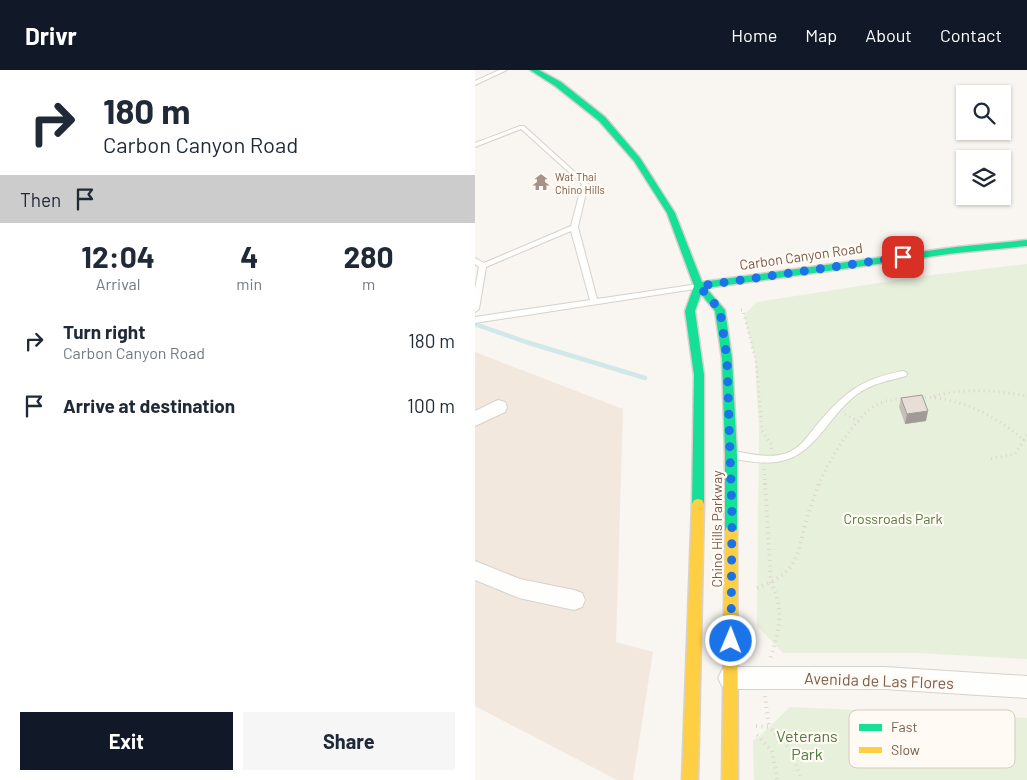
<!DOCTYPE html>
<html lang="en">
<head>
<meta charset="utf-8">
<style>
  :root { --surface:#fff; --page:#f6f6f7; --text:#1f2937; --muted:#747a83; --accent:#111827 }
  body { margin:0; font-family:Barlow,sans-serif; background:var(--page); color:var(--text); height:100vh; display:flex; flex-direction:column; font-size:19px; white-space:nowrap }
  * { box-sizing:border-box; margin:0 }
  p { font-size:16px; color:var(--muted) }
  .icon { flex:none; width:28px; height:28px; fill:none; stroke:currentColor; stroke-width:2; stroke-linecap:round; stroke-linejoin:round }
  .map { position:relative; flex:1; overflow:hidden }
  .panel { display:flex; flex-direction:column; background:var(--surface); width:475px }
  .panel>* { flex:none }
  .guide { background:#fff; color:var(--text); overflow:hidden }
  .controls { position:absolute; left:481px; top:15px; display:grid; gap:10px }
  .controls a { display:grid; place-items:center; width:55px; height:55px; border-radius:0px; background:var(--surface); box-shadow:0 1px 4px #0004; font-size:25px }
  .pin { position:absolute; display:grid; place-items:center; width:42px; height:42px; color:#fff; margin:-21px; border-radius:10px; box-shadow:0 2px 8px #0006 }
  .me { position:absolute; width:55px; margin:-28px; rotate:1deg; stroke-linejoin:round; filter:drop-shadow(0 0 4px #0008) }
  .turn { display:flex; align-items:center; gap:18px; height:105px; padding:0 20px; font-size:22px }
  .turn .icon { width:65px; height:65px; stroke-width:2.5 }
  .turn b { display:block; font-size:35px; line-height:42px }
  .then { display:flex; align-items:center; height:48px; padding:0 20px; background:#0003; gap:10px; font-size:19px }
  .eta { display:flex; justify-content:space-evenly; align-items:center; height:85px; text-align:center }
  .eta b { font-size:30px; font-weight:700; line-height:35px }
  .cta { display:flex; gap:10px; margin-top:auto; padding:10px 20px }
  .cta a { flex:1; height:58px; border-radius:0px; background:var(--accent); color:#fff; font-size:20px; font-weight:700; line-height:58px; text-align:center }
  .cta a+a { background:var(--page); color:var(--text) }
  ul { padding:0; list-style:none }
  li { display:flex; align-items:center; gap:15px; height:65px; padding:0 20px }
  li div { flex:1 }
  li b { display:block; font-size:19px }
  li em { font-style:normal }
  header { display:flex; align-items:center; gap:30px; box-sizing:border-box; height:70px; padding:0 25px; background:var(--accent); color:#fff }
  header strong { font-size:24px }
  nav { display:flex; gap:28px; margin-inline-start:auto; font-size:18px }
  main { display:flex; flex:1; min-height:0 }
  .map>svg:first-child { display:block }
</style>
</head>
<body>
<header>
<strong>Drivr</strong>
<nav><a>Home</a><a>Map</a><a>About</a><a>Contact</a></nav>
</header>
<main>
<section class="panel">
<div class="guide">
<div class="turn"><svg class="icon" aria-label="right" viewBox="0 0 24 24"><path d="M7 20v-9h11M14 6l5 5-5 5"/></svg><div><b>180 m</b>Carbon Canyon Road</div></div>
<div class="then">Then<svg class="icon" aria-label="arrive" viewBox="0 0 24 24"><path d="M6 21V4h12l-3 4 3 4H6"/></svg></div>
</div>
<div class="eta">
<div><b>12:04</b><p>Arrival</p></div>
<div><b>4</b><p>min</p></div>
<div><b>280</b><p>m</p></div>
</div>
<ul>
<li><svg class="icon" aria-label="right" viewBox="0 0 24 24"><path d="M7 20v-9h11M14 6l5 5-5 5"/></svg><div><b>Turn right</b><p>Carbon Canyon Road</p></div><em>180 m</em></li>
<li><svg class="icon" aria-label="arrive" viewBox="0 0 24 24"><path d="M6 21V4h12l-3 4 3 4H6"/></svg><div><b>Arrive at destination</b></div><em>100 m</em></li>
</ul>
<div class="cta"><a>Exit</a><a>Share</a></div>
</section>
<div class="map">
<svg width="552" height="710" viewBox="0 0 552 710">
  <rect width="100%" height="100%" fill="#f9f5f0"/>
  <path fill="#f2e8de" d="M 0,282 L 148,339 L 141,572 L 178,582 L 158,710 L 142,710 L 0,636 Z"/>
  <path fill="#e7f0db" d="M 552,194 L 552,589 L 442,583 L 308,583 L 282,556 L 284,359 L 280,288 L 269,245 L 282,232 L 448,206 Z
    M 315,637 L 552,648 L 552,710 L 279,710 L 278,670 L 285,666 Z"/>
  <g fill="none" stroke-linecap="round" stroke-linejoin="round">
    <path stroke="#d0e8ea" stroke-width="4.5" d="M 0,254 L 51,272 L 170,308"/>
    <g stroke="#d7d1cb" stroke-width="2">
      <path id="lane" d="M 24,0 L 32,0 L 0,15 L 0,11 Z
        M 45,56 L 49,56 L 113,114 L 103,157 L 122,229 L 223,214 L 227,216 L 226,218 L 0,253 L 0,247 L 115,230 L 96,161 L 11,197 L 4,239 L 0,242 L 0,219 L 4,197 L 0,194 L 0,188 L 9,193 L 96,156 L 107,114 L 46,59 L 0,77 L 0,73 Z
        M 428,301 L 431,302 L 432,304 L 431,306 C 413,311 397,313 381,325 C 353,346 339,388 301,392 C 287,394 273,391 259,389 L 256,388 L 254,385 L 256,382 L 259,381 C 276,384 295,389 312,383 C 325,378 332,367 340,357 C 368,324 384,309 428,301 Z"/>
    </g>
    <g stroke="#d7d1cb" stroke-width="2">
      <path id="street" d="M 23,330 L 30,332 L 32,337 L 30,342 L 0,356 L 0,341 Z
        M 0,491 L 45,509 L 99,520 L 107,523 L 110,530 L 107,537 L 99,540 L 44,528 L 0,510 Z
        M 255,597 L 409,597 L 552,606 L 552,628 L 409,619 L 255,619 L 247,616 L 243,608 L 247,600 Z"/>
    </g>
    <g stroke="#dad1cc" stroke-width="3">
      <path id="fast" d="M 55,0 L 64,0 L 86,12 L 130,47 L 165,88 L 200,143 L 227,212 L 481,177 L 552,170 L 552,176 L 481,183 L 231,218 L 250,240 L 257,289 L 262,385 L 262,461 L 260,465 L 256,466 L 252,465 L 250,461 L 250,385 L 247,289 L 240,241 L 226,224 L 220,241 L 229,305 L 229,434 L 227,438 L 223,439 L 219,438 L 217,434 L 219,305 L 210,241 L 219,216 L 192,143 L 159,91 L 124,51 L 80,16 Z"/>
    </g>
    <g stroke="#dad1cc" stroke-width="3">
      <path id="slow" d="M 223,429 L 227,430 L 229,434 L 223,710 L 207,710 L 217,434 L 219,430 Z
        M 256,456 L 260,457 L 262,461 L 263,710 L 247,710 L 250,461 L 252,457 Z"/>
    </g>
    <path stroke="#dcd5d0" stroke-width="3" stroke-dasharray="1 4" stroke-linecap="butt" d="M 266,240 L 268,240 L 281,291 L 287,361 L 297,375 L 296,379
      M 459,326 C 490,318 521,320 552,326
      M 445,327 C 485,327 519,345 549,370 L 540,384 L 513,389
      M 370,344 L 384,352
      M 549,370 L 552,365
      M 289,399 L 290,415
      M 344,415 C 353,391 380,346 403,334 C 411,330 420,329 429,328"/>
    <path stroke="#dcd5d0" stroke-width="4" stroke-dasharray="1 4.5" stroke-linecap="butt" d="M 290,413 L 296,513 C 310,539 304,563 295,589
      M 282,518 C 320,503 322,491 330,454 C 334,440 339,427 344,413
      M 290,626 L 294,657
      M 281,656 L 294,657 L 316,679 L 326,710
      M 282,665 L 297,681 L 302,710"/>
    <use href="#lane" fill="#fefefd" fill-rule="evenodd"/>
    <use href="#street" fill="#fefefd" fill-rule="evenodd"/>
    <use href="#fast" fill="#16e098" fill-rule="evenodd"/>
    <use href="#slow" fill="#ffcf43" fill-rule="evenodd"/>
  </g>
  <path fill="#c6bfb9" d="M 426,328 L 451,351 L 430,354 L 424,337 Z"/>
  <path fill="#a19b96" d="M 453,341 L 451,351 L 430,354 L 432,344 Z"/>
  <path fill="#e6ded7" stroke="#a19b96" d="M 447,325 L 453,341 L 432,344 L 426,328 Z"/>
  <g fill="none" stroke-linecap="round" stroke-linejoin="round">
    <path stroke="#1a73e8" stroke-width="9" stroke-dasharray="0 16.2" d="M 256,571 L 257,445 L 252,289 L 245,240 L 224,216 L 428,187"/>
  </g>
  <defs>
    <g id="temple-bare" transform="scale(1.35)"><path d="M0-6L5-2H3V0L6.5 2.5H4V6H1.5V3h-3V6H-4V2.5H-6.5L-3 0V-2H-5Z" fill="#a69286" stroke="#fffaf3" stroke-width="2.5" paint-order="stroke"/></g>
  </defs>
  <g fill-rule="evenodd">
    <use href="#temple-bare" x="66" y="112"/>
  </g>
  <g text-anchor="middle" dominant-baseline="central" stroke-width="4.5" stroke-linejoin="round" paint-order="stroke">
    <g font-size="11" fill="#7a5c4d" stroke="#fffaf3" text-anchor="start">
      <text x="80" y="106">Wat Thai<tspan x="80" dy="13">Chino Hills</tspan></text>
    </g>
    <g font-size="14" fill="#7a5c4d" stroke="#fffaf3">
      <text transform="translate(326 186) rotate(-8)">Carbon Canyon Road</text>
      <text transform="translate(241 459) rotate(-90)">Chino Hills Parkway</text>
    </g>
    <g font-size="14" fill="#537a41" stroke="#fffaf3">
      <text x="418" y="448">Crossroads Park</text>
    </g>
    <g font-size="16" fill="#7a5c4d" stroke="#fffaf3">
      <text transform="translate(404 610) rotate(2)">Avenida de Las Flores</text>
    </g>
    <g font-size="16" fill="#537a41" stroke="#fffaf3">
      <text x="332" y="665">Veterans<tspan x="332" dy="18">Park</tspan></text>
    </g>
  </g>
  <rect x="374" y="640" width="166" height="58" rx="8" fill="#fffaf3" stroke="#d7cbc1" stroke-width="1"/>
  <rect x="384" y="654" width="23" height="7" fill="#16e098"/>
  <rect x="384" y="677" width="23" height="6" fill="#ffcf43"/>
  <g font-size="14" fill="#7a5c4d">
    <text x="416" y="662">Fast</text>
    <text x="416" y="685">Slow</text>
  </g>
</svg>
<div class="controls">
<a><svg class="icon" aria-label="search" viewBox="0 0 24 24"><circle cx="10" cy="10" r="6"/><path d="M15 15l6 6"/></svg></a>
<a><svg class="icon" aria-label="layers" viewBox="0 0 24 24"><path d="M12 4l9 5-9 5-9-5zM3 14l9 5 9-5"/></svg></a>
</div>
<div class="pin" style="left:428px;top:187px;background:#d93025"><svg class="icon" aria-label="arrive" viewBox="0 0 24 24"><path d="M6 21V4h12l-3 4 3 4H6"/></svg></div>
<svg class="me" style="left:256px;top:571px" viewBox="-20 -20 40 40"><circle r="17" fill="#1a73e8" stroke="#fff" stroke-width="3"/><path d="M0-11L8 9 0 5-8 9z" fill="#fff"/></svg>
</div>
</main>
</body>
</html>
